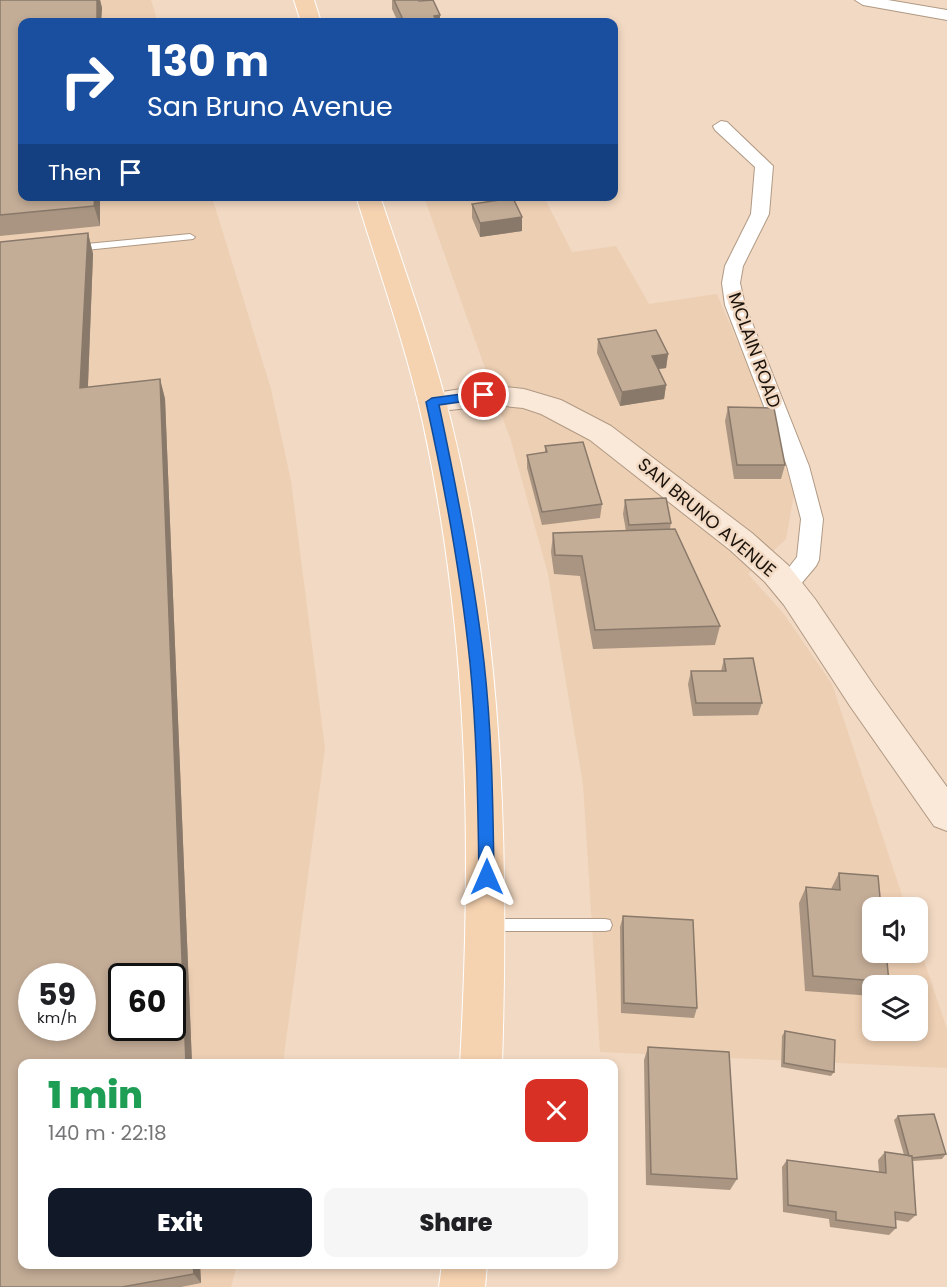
<!DOCTYPE html>
<html lang="en">
<head>
<meta charset="utf-8">
<style>
  :root { --surface:#fff; --page:#f6f6f6; --text:#202124; --muted:#757577; --accent:#111827 }
  body { margin:0; font-family:Poppins,sans-serif; background:var(--page); color:var(--text); height:100vh; display:flex; flex-direction:column; font-size:22px; white-space:nowrap }
  * { box-sizing:border-box; margin:0 }
  p { font-size:20px; color:var(--muted) }
  .icon { flex:none; width:33px; height:33px; fill:none; stroke:currentColor; stroke-width:2; stroke-linecap:round; stroke-linejoin:round }
  .map { position:relative; flex:1; overflow:hidden }
  .side { position:absolute; left:18px; top:1059px; width:600px; height:210px; display:flex; flex-direction:column; background:var(--surface); border-radius:12px; box-shadow:0 3px 9px #0003 }
  .side>* { flex:none }
  .guide { position:absolute; left:18px; top:18px; width:600px; height:183px; border-radius:12px; box-shadow:0 3px 9px #0003; background:#1a4fa0; color:#fff; overflow:hidden }
  .buttons { position:absolute; left:862px; top:897px; display:grid; gap:12px }
  .buttons a { display:grid; place-items:center; width:66px; height:66px; border-radius:12px; background:var(--surface); box-shadow:0 3px 9px #0003; font-size:30px }
  .speed { position:absolute; left:18px; top:963px; display:flex; gap:12px; font-size:30px; font-weight:700; text-align:center }
  .speed>* { display:grid; place-content:center; width:78px; height:78px; border-radius:50%; background:var(--surface); box-shadow:0 3px 9px #0003; line-height:1 }
  .speed small { font-size:15px; font-weight:400 }
  .speed .limit { border:3px solid #111; border-radius:9px; background:#fff; color:#111 }
  .pin { position:absolute; display:grid; place-items:center; width:51px; height:51px; color:#fff; margin:-26px; border:3px solid #fff; border-radius:50%; box-shadow:0 2px 6px #0007 }
  .me { position:absolute; width:66px; margin:-33px; rotate:0deg; stroke-linejoin:round; filter:drop-shadow(0 0 4px #0008) }
  .turn { display:flex; align-items:center; gap:21px; height:126px; padding:0 30px; font-size:27px }
  .turn .icon { width:78px; height:78px; stroke-width:2.5 }
  .turn b { display:block; font-size:42px; line-height:51px }
  .then { display:flex; align-items:center; height:57px; padding:0 30px; background:#0003; gap:12px; font-size:22px }
  .round { display:grid; place-items:center; flex:none; width:63px; height:63px; border-radius:12px; background:var(--page) }
  .summary { display:flex; align-items:center; justify-content:space-between; height:102px; padding:0 30px }
  h1 { font-size:36px; font-weight:800; line-height:45px; color:#1e9e55 }
  .action { display:flex; gap:12px; margin-top:auto; padding:12px 30px }
  .action a { flex:1; height:69px; border-radius:12px; background:var(--accent); color:#fff; font-size:24px; font-weight:800; line-height:69px; text-align:center }
  .action a+a { background:var(--page); color:var(--text) }
  .map>svg:first-child { display:block }
</style>
</head>
<body>
<div class="map">
<svg width="947" height="1287" viewBox="0 0 947 1287">
  <rect width="100%" height="100%" fill="#f2d9c3"/>
  <path fill="#edcfb3" fill-rule="evenodd" d="M 0,0 L 151,0 L 158,22 L 22,22 L 22,196 L 212,197 L 271,389 L 291,481 L 325,748 L 283,1063 L 22,1064 L 22,1264 L 237,1265 L 231,1287 L 0,1287 ZM 32,976 L 82,976 L 82,1028 L 32,1028 ZM 122,976 L 172,976 L 172,1028 L 122,1028 Z
    M 424,197 L 544,197 L 572,252 L 616,246 L 649,304 L 717,294 L 767,411 L 794,494 L 786,539 L 748,574 L 784,614 L 832,684 L 906,907 L 873,908 L 873,952 L 918,952 L 918,943 L 947,1029 L 947,1068 L 600,1052 L 583,784 L 548,574 L 511,441 ZM 873,986 L 918,986 L 918,1030 L 873,1030 Z"/>
  <g fill="none" stroke-linecap="round" stroke-linejoin="round">
    <g stroke="#b09984" stroke-width="2">
      <path id="lane" d="M 190,234 L 195,237 L 193,239 L 76,251 L 71,248 L 76,245 Z
        M 488,919 L 605,919 L 610,920 L 612,925 L 610,930 L 605,931 L 488,931 L 483,930 L 481,925 L 483,920 Z"/>
    </g>
    <g stroke="#b09984" stroke-width="2">
      <path id="street" d="M 855,0 L 888,0 L 947,10 L 947,20 L 863,5 Z
        M 721,121 L 727,122 L 773,166 L 769,214 L 743,266 L 740,283 L 745,305 L 809,466 L 823,519 L 819,560 L 816,566 L 795,591 L 787,594 L 779,591 L 775,585 L 797,557 L 801,519 L 787,466 L 725,305 L 722,283 L 725,266 L 751,214 L 755,167 L 715,130 L 713,126 Z"/>
    </g>
    <g stroke="#b09984" stroke-width="2">
      <path id="secondary" d="M 487,385 L 524,389 L 561,400 L 611,426 L 752,533 L 788,565 L 815,599 L 874,686 L 947,787 L 947,831 L 934,826 L 850,706 L 784,605 L 765,582 L 730,550 L 590,440 L 541,414 L 523,408 L 495,405 L 432,412 L 422,409 L 418,402 L 422,395 Z"/>
    </g>
    <g stroke="#fff" stroke-width="2">
      <path id="primary" d="M 294,0 L 314,0 L 321,22 L 301,22 Z
        M 356,196 L 380,196 C 405,271 432,345 451,421 C 503,632 509,848 502,1064 L 460,1064 C 472,848 469,634 423,423 C 406,346 379,271 356,196 Z
        M 442,1264 L 487,1264 L 485,1287 L 439,1287 Z"/>
    </g>
    <use href="#lane" fill="#fff" fill-rule="evenodd"/>
    <use href="#street" fill="#fff" fill-rule="evenodd"/>
    <use href="#secondary" fill="#fae8d8" fill-rule="evenodd"/>
    <use href="#primary" fill="#f5d2b0" fill-rule="evenodd"/>
  </g>
  <path fill="#a99582" d="M 0,0 L 100,0 L 102,8 L 101,22 L 22,22 L 100,196 L 100,226 L 0,236 Z
    M 392,0 L 418,0 L 440,15 L 440,22 L 398,22 L 392,9 Z
    M 472,204 L 522,217 L 522,231 L 480,237 L 472,218 Z
    M 88,233 L 93,254 L 88,387 L 160,379 L 165,399 L 192,1064 L 22,1064 L 22,1264 L 200,1264 L 201,1283 L 181,1287 L 0,1287 Z
    M 598,339 L 668,354 L 666,368 L 658,369 L 666,385 L 664,399 L 620,406 L 597,353 Z
    M 728,407 L 785,465 L 781,479 L 734,479 L 725,421 Z
    M 545,446 L 602,504 L 600,518 L 542,525 L 527,468 L 527,455 L 545,453 Z
    M 625,500 L 671,523 L 670,529 L 720,626 L 715,645 L 593,649 L 580,576 L 554,574 L 551,552 L 553,533 L 626,531 L 623,514 Z
    M 724,659 L 762,703 L 758,715 L 693,716 L 688,684 L 691,671 L 721,671 Z
    M 839,873 L 889,982 L 887,986 L 873,986 L 873,996 L 805,991 L 799,903 L 806,887 L 831,889 Z
    M 623,916 L 697,1008 L 694,1018 L 621,1013 L 620,927 Z
    M 785,1031 L 834,1072 L 831,1076 L 781,1067 L 782,1036 Z
    M 648,1047 L 737,1179 L 730,1190 L 646,1185 L 644,1060 Z
    M 898,1116 L 946,1154 L 942,1159 L 913,1161 L 916,1215 L 908,1222 L 896,1220 L 896,1228 L 889,1235 L 830,1227 L 829,1219 L 783,1212 L 782,1167 L 787,1160 L 879,1172 L 878,1160 L 885,1152 L 904,1155 L 894,1120 Z"/>
  <path fill="#89796a" d="M 97,0 L 100,0 L 102,8 L 101,22 L 97,22 Z
    M 440,15 L 440,22 L 435,22 L 434,16 Z
    M 95,196 L 100,196 L 100,226 L 94,206 Z
    M 522,217 L 522,231 L 480,237 L 480,223 Z
    M 88,233 L 93,254 L 87,408 L 80,388 Z
    M 668,354 L 666,368 L 650,370 L 652,356 Z
    M 160,379 L 165,399 L 192,1064 L 186,1064 Z
    M 666,385 L 664,399 L 620,406 L 622,392 Z
    M 193,1264 L 200,1264 L 201,1283 L 194,1274 Z"/>
  <path fill="#c4ad97" stroke="#89796a" stroke-width="1.5" fill-rule="evenodd" d="M 0,0 L 97,0 L 97,22 L 22,22 L 22,196 L 95,196 L 94,206 L 0,215 Z
    M 394,0 L 418,0 L 419,1 L 433,0 L 440,15 L 434,16 L 437,22 L 404,22 Z
    M 513,198 L 522,217 L 480,223 L 472,204 Z
    M 88,233 L 80,388 L 160,379 L 186,1064 L 22,1064 L 22,1264 L 193,1264 L 194,1274 L 122,1287 L 0,1287 L 0,242 ZM 32,976 L 82,976 L 82,1028 L 32,1028 ZM 122,976 L 172,976 L 172,1028 L 122,1028 Z
    M 656,330 L 668,354 L 652,356 L 666,385 L 622,392 L 598,339 Z
    M 728,407 L 774,408 L 785,465 L 737,465 Z
    M 583,442 L 602,504 L 542,512 L 527,455 L 547,452 L 545,446 Z
    M 666,498 L 671,523 L 629,525 L 625,500 Z
    M 675,529 L 720,626 L 595,630 L 582,556 L 555,555 L 553,533 Z
    M 753,658 L 762,703 L 696,703 L 691,671 L 726,671 L 724,659 Z
    M 839,873 L 878,876 L 881,908 L 873,908 L 873,952 L 886,952 L 889,982 L 813,976 L 806,887 L 840,890 Z
    M 623,916 L 693,920 L 697,1008 L 624,1003 Z
    M 785,1031 L 835,1040 L 834,1072 L 784,1063 Z
    M 648,1047 L 729,1052 L 737,1179 L 651,1174 Z
    M 934,1114 L 946,1154 L 912,1158 L 912,1156 L 909,1156 L 898,1116 Z
    M 885,1152 L 912,1156 L 916,1215 L 895,1212 L 896,1228 L 836,1220 L 836,1212 L 788,1205 L 787,1160 L 886,1173 Z"/>
  <path fill="#1a73e8" stroke="#114b97" stroke-width="1.5" d="M 484,391 L 488,392 L 488,398 L 439,405 C 457,490 474,576 484,662 C 492,733 493,805 494,877 L 492,882 L 487,884 L 481,882 L 479,877 C 478,806 477,734 470,663 C 461,575 445,488 426,402 L 432,398 Z"/>
  <g text-anchor="middle" dominant-baseline="central" stroke-width="5" stroke-linejoin="round" paint-order="stroke">
    <g font-size="18" fill="#1b130b" stroke="#f2d9c3">
      <text transform="translate(755 350) rotate(70)">MCLAIN ROAD</text>
      <text transform="translate(707 517) rotate(40)">SAN BRUNO AVENUE</text>
    </g>
  </g>
</svg>
<div class="buttons">
<a><svg class="icon" aria-label="sound" viewBox="0 0 24 24"><path d="M4 9h4l5-4v14l-5-4H4zM17 9q2 3 0 6"/></svg></a>
<a><svg class="icon" aria-label="layers" viewBox="0 0 24 24"><path d="M12 4l9 5-9 5-9-5zM3 14l9 5 9-5"/></svg></a>
</div>
<div class="speed"><div>59<small>km/h</small></div><div class="limit">60</div></div>
<div class="pin" style="left:484px;top:395px;background:#d93025"><svg class="icon" aria-label="arrive" viewBox="0 0 24 24"><path d="M6 21V4h12l-3 4 3 4H6"/></svg></div>
<svg class="me" style="left:487px;top:877px" viewBox="-20 -20 40 40"><path d="M0-17L14 15 0 8-14 15z" fill="#1a73e8" stroke="#fff" stroke-width="4"/></svg>
<div class="guide">
<div class="turn"><svg class="icon" aria-label="right" viewBox="0 0 24 24"><path d="M7 20v-9h11M14 6l5 5-5 5"/></svg><div><b>130 m</b>San Bruno Avenue</div></div>
<div class="then">Then<svg class="icon" aria-label="arrive" viewBox="0 0 24 24"><path d="M6 21V4h12l-3 4 3 4H6"/></svg></div>
</div>
<section class="side">
<div class="summary"><div><h1>1 min</h1><p>140 m · 22:18</p></div><a class="round" style="background:#d93025;color:#fff"><svg class="icon" aria-label="close" viewBox="0 0 24 24"><path d="M6 6l12 12M18 6L6 18"/></svg></a></div>
<div class="action"><a>Exit</a><a>Share</a></div>
</section>
</div>
</body>
</html>
